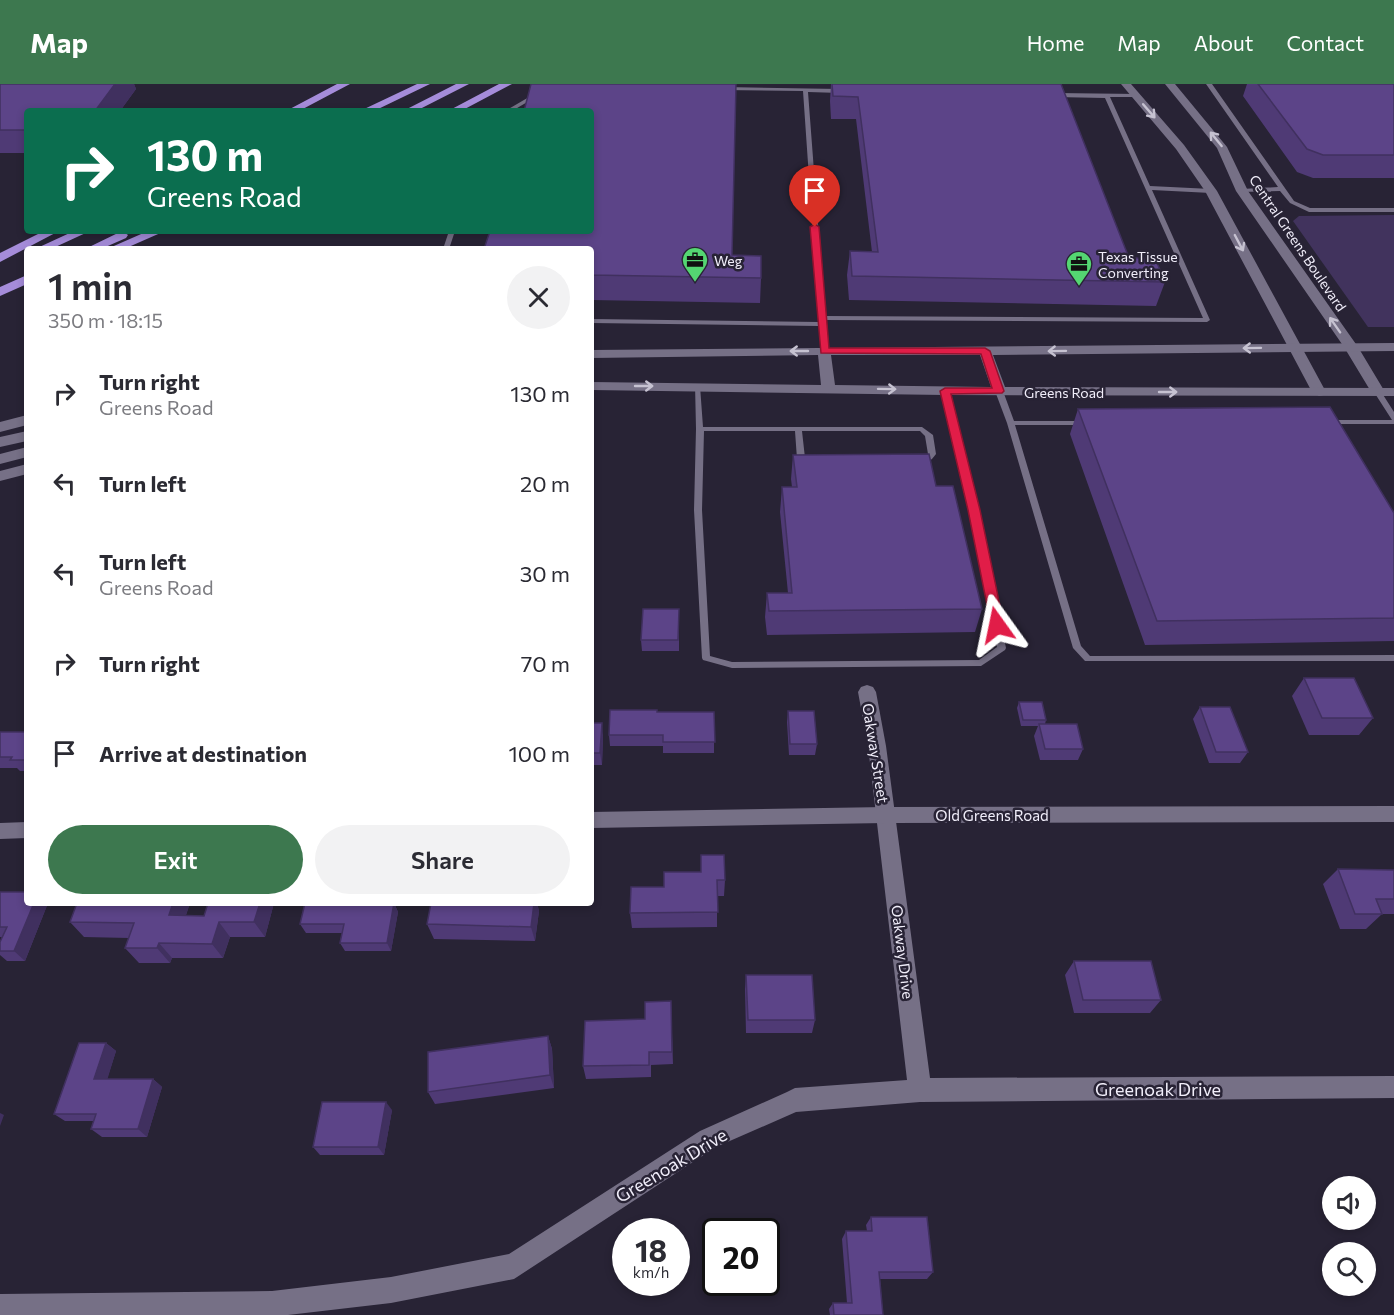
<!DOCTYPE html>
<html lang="en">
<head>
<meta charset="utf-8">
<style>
  :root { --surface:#fff; --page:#f2f2f3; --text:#2b2b33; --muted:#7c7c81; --accent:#3d784f }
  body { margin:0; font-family:Commissioner,sans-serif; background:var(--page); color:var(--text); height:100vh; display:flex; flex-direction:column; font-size:22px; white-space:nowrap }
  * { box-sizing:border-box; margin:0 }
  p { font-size:20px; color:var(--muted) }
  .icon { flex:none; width:33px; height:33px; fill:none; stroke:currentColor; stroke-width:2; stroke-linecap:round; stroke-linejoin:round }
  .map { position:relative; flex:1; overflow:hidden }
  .panel { position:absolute; left:24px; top:162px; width:570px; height:660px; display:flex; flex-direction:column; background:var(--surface); border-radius:6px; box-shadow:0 3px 9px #0003 }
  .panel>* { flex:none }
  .top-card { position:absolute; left:24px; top:24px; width:570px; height:126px; border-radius:6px; box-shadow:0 3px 9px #0003; background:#0b6e4f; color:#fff; overflow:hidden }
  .tools { position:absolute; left:1322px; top:1092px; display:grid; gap:12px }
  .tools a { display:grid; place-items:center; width:54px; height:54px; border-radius:50%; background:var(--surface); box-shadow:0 3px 9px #0003; font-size:30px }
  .speed { position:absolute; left:612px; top:1134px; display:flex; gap:12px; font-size:30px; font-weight:700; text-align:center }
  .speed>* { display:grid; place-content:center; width:78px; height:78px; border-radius:50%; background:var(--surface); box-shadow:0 3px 9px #0003; line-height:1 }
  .speed small { font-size:15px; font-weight:400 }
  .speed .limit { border:3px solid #111; border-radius:9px; background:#fff; color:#111 }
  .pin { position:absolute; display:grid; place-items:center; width:51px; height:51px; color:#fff; margin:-62px -26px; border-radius:50% 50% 50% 0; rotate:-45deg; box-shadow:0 0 6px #0007 }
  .pin .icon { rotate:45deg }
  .me { position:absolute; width:66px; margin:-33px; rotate:348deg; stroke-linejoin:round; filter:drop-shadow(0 0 4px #0008) }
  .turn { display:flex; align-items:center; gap:21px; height:126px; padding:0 24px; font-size:27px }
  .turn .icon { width:78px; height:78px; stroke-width:2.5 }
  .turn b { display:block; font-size:42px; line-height:51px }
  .round { display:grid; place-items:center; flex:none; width:63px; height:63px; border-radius:32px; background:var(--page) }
  .headline { display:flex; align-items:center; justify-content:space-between; height:102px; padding:0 24px }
  h1 { font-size:36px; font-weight:600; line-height:45px }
  .primary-button { display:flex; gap:12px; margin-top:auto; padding:12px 24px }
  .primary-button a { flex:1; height:69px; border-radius:36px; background:var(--accent); color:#fff; font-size:24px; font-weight:600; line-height:69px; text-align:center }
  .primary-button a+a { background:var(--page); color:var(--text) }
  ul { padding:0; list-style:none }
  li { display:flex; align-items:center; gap:18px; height:90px; padding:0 24px }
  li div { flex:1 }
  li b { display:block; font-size:22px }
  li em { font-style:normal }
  header { display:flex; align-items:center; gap:36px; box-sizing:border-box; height:84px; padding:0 30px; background:var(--accent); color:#fff }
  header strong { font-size:28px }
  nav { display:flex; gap:33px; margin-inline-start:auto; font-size:21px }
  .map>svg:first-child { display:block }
</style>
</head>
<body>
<header>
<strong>Map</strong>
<nav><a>Home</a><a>Map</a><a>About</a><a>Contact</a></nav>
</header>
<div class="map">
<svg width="1394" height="1231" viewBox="0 0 1394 1231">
  <rect width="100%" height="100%" fill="#282335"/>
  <path fill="#41335d" d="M 1394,131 L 1394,243 L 1368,243 L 1293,137 L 1299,132 Z"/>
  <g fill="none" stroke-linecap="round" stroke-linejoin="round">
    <path fill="#767086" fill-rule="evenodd" d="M 1206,0 L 1212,0 L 1294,117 L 1310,124 L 1394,124 L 1394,128 L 1309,128 L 1290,119 L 1280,107 L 1240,108 L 1240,106 L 1242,105 L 1278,103 Z
      M 724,3 L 840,5 L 843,7 L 840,9 L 808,8 L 825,232 L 1203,234 L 1105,14 L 1055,13 L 1052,11 L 1055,9 L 1138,10 L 1139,11 L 1136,13 L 1110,13 L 1150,102 L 1211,105 L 1214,107 L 1211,109 L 1152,106 L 1210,236 L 1207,238 L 825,236 L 827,267 L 824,269 L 821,267 L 819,242 L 591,239 L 591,235 L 819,238 L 803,7 L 722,6 L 722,4 Z
      M 536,9 L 541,10 L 512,27 L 505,27 Z
      M 449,147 L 455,147 L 449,165 L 443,165 Z
      M 695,300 L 697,300 L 700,302 L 703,343 L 922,343 L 933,351 L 936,370 C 931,377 925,382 916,381 L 916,377 L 924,374 L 928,370 L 925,352 L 920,347 L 802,347 L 805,374 L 810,379 L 806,381 L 797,375 L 795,347 L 704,347 L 702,426 L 710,572 L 732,578 L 979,576 L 997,563 L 970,426 L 941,307 L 945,305 L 949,307 L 978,426 L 1006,564 L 1005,566 L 981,582 L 732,584 L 703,576 L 702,574 L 694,426 L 696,345 Z
      M 997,305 L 999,305 L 1003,307 L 1014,337 L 1086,337 L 1090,339 L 1086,341 L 1015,341 L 1081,562 L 1090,572 L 1394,571 L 1394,577 L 1085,577 L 1073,564 L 1007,339 L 995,307 Z
      M 1376,306 L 1380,306 L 1394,328 L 1394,340 L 1327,340 L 1323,338 L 1327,336 L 1392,336 L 1374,308 Z"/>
    <path fill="#767086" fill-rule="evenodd" d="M 867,601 L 873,603 L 876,608 L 886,662 L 930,994 L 1394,992 L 1394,1014 L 920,1018 L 796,1028 L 716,1063 L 514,1195 L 391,1219 L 288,1231 L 0,1231 L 0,1210 L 272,1207 L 391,1193 L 509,1170 L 700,1047 L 787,1008 L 795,1004 L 907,996 L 868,662 L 858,608 L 861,603 Z"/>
    <path fill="#767086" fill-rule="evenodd" d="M 1121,0 L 1131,0 L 1184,61 L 1217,107 L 1326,308 L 1324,311 L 1319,312 L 1312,308 L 1205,107 L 1176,65 Z
      M 1165,0 L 1175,0 L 1227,63 L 1248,107 L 1358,263 L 1385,308 L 1383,311 L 1373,311 L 1344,263 L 1236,107 L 1217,64 Z
      M 1394,722 L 1394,738 L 886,739 L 591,744 L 591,728 L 886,723 Z
      M 27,738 L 27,754 L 0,755 L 0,739 Z"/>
    <path fill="#767086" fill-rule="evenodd" d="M 1394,259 L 1394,267 L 993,271 L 1005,303 L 1394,304 L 1394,312 L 945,311 L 591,306 L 591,298 L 821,301 L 818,271 L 591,274 L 591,266 ZM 831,271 L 980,271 L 991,303 L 835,301 Z
      M 27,331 L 27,341 L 0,348 L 0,338 Z
      M 27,347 L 27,357 L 0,363 L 0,353 Z
      M 27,363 L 27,373 L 0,380 L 0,370 Z
      M 27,380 L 27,390 L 0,397 L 0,387 Z"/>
    <path fill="#a58cda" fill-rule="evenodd" d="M 337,0 L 350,0 L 299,27 L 286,27 Z
      M 417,0 L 430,0 L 374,27 L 360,27 Z
      M 456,0 L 469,0 L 416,27 L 403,27 Z
      M 499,0 L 512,0 L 461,27 L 448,27 Z
      M 44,147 L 59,147 L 0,178 L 0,169 Z
      M 74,147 L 90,147 L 51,165 L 35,165 Z
      M 122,147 L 128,151 L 126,154 L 101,165 L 85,165 Z
      M 148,147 L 165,147 L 124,165 L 107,165 Z
      M 27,191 L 27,200 L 0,212 L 0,203 Z"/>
  </g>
  <path fill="#4f3a75" d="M 0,0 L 134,0 L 136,5 L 120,27 L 27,27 L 27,69 L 0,69 Z
    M 831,0 L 1061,0 L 1129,174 L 1165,198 L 1156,222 L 849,216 L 847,191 L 850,167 L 872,168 L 856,35 L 831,35 L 830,17 Z
    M 1247,0 L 1394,0 L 1394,94 L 1313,94 L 1297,88 L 1243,12 Z
    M 591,165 L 732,171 L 761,194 L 760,219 L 591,216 Z
    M 1078,325 L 1394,429 L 1394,557 L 1145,561 L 1070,350 Z
    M 793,371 L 936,402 L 982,525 L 975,548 L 767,551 L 765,533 L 767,509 L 788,509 L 780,428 L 782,403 L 792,403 L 791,395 Z
    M 679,525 L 679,567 L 642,567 L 641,556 Z
    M 1304,594 L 1373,634 L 1359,651 L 1309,651 L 1292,612 Z
    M 1019,618 L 1046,636 L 1045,640 L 1083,665 L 1078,676 L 1040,676 L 1034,652 L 1038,642 L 1021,642 L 1017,624 Z
    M 1200,623 L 1248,668 L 1240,679 L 1209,679 L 1193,635 Z
    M 788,627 L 817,660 L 815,671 L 789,671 L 787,638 Z
    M 714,628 L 714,669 L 663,669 L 663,662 L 610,662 L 609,651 Z
    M 591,639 L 603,651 L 602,681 L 591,681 Z
    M 0,648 L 27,648 L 27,687 L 20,687 L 17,684 L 0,684 Z
    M 1338,785 L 1394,786 L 1394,830 L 1382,830 L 1366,845 L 1340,845 L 1323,800 Z
    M 664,788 L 725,796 L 724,812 L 717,812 L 717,843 L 632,844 L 630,829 L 664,803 Z
    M 0,808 L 27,819 L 48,819 L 25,877 L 7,877 L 0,871 L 0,858 L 2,853 L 0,853 Z
    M 77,819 L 190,819 L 186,831 L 204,832 L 274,819 L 265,853 L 230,853 L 223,874 L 172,874 L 170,879 L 139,879 L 125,864 L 129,854 L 84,853 L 70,838 Z
    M 394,819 L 398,828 L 391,867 L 345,867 L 340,859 L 342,849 L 306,849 L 300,840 Z
    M 431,819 L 537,819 L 539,827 L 535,857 L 434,855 L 427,840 Z
    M 1074,877 L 1161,916 L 1150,929 L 1074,929 L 1065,891 Z
    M 746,891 L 815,936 L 812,949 L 746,949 L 745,905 Z
    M 671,917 L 673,980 L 651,981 L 651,993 L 586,995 L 583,982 L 645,935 Z
    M 548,952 L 552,965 L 554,1004 L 435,1020 L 428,1008 Z
    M 106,959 L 116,967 L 107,995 L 153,995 L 162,1003 L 147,1053 L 102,1053 L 91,1045 L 94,1037 L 65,1037 L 54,1030 Z
    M 392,1026 L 384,1071 L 320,1071 L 313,1063 Z
    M 871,1133 L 933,1188 L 927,1195 L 880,1195 L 883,1231 L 830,1231 L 829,1225 L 833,1219 L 847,1219 L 842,1155 L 846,1147 L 867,1147 L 866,1141 Z"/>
  <path fill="#40305f" d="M 115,0 L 134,0 L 136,5 L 120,27 L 95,27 Z
    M 602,639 L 603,651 L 602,681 L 600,669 Z
    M 34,819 L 48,819 L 25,877 L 14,867 Z
    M 173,819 L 190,819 L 181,846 L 169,831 Z
    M 260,819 L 274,819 L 265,853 L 254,838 Z
    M 394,819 L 398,828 L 391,867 L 387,859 Z
    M 534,819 L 537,819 L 539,827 L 535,857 L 531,843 Z
    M 219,838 L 230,853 L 223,874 L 212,860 Z
    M 159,859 L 172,874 L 170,879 L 157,864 Z
    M 548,952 L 552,965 L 554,1004 L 550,991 Z
    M 106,959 L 116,967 L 105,1003 L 94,995 Z
    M 153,995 L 162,1003 L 147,1053 L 138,1045 Z
    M 386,1018 L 392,1026 L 384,1071 L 378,1063 Z
    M 0,1029 L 4,1031 L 0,1042 Z"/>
  <path fill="#5c4488" stroke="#40305f" stroke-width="1.5" d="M 0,0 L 115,0 L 95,27 L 27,27 L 27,46 L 0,46 Z
    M 531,0 L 736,0 L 732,171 L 761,172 L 761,194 L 591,191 L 591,165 L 484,165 L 490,147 L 591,147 L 591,27 L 524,27 Z
    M 832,0 L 1061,0 L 1129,174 L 1155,174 L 1165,198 L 852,192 L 850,167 L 878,168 L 858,13 L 833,12 Z
    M 1258,0 L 1394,0 L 1394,71 L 1323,71 L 1307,65 Z
    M 1330,323 L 1394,429 L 1394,534 L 1157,537 L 1078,325 Z
    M 929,370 L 936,402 L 953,402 L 982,525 L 769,527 L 767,509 L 792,509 L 782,403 L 797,403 L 793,371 Z
    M 643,525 L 679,525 L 678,556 L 641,556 Z
    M 1304,594 L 1354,594 L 1373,634 L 1322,634 Z
    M 1019,618 L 1042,618 L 1046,636 L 1023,636 Z
    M 1200,623 L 1230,623 L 1248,668 L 1216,668 Z
    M 610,626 L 657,626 L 657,628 L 714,628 L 715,658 L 663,658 L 663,651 L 609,651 Z
    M 788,627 L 814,627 L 817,660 L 790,660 Z
    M 591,639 L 602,639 L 600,669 L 591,669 Z
    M 1039,640 L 1077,640 L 1083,665 L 1045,665 Z
    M 0,648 L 27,648 L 27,676 L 10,676 L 12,673 L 0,673 Z
    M 701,771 L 724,771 L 725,796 L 717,796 L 718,828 L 630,829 L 631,803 L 664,803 L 664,788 L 701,788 Z
    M 1338,785 L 1394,786 L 1394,815 L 1376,815 L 1382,830 L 1355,830 Z
    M 0,808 L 27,808 L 27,819 L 34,819 L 14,867 L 0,867 L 0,858 L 7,843 L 0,843 Z
    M 77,819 L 173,819 L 169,831 L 204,832 L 208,819 L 260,819 L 254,838 L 219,838 L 212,860 L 159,859 L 157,864 L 125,864 L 134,839 L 70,838 Z
    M 305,819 L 394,819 L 387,859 L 340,859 L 344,840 L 300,840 Z
    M 431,819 L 534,819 L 531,843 L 427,840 Z
    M 1074,877 L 1151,877 L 1161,916 L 1083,916 Z
    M 746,891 L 812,891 L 815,936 L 748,936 Z
    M 671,917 L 672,968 L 649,968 L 649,981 L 583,982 L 585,937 L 645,935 L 645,918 Z
    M 548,952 L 550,991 L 428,1008 L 428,968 Z
    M 79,959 L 106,959 L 94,995 L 153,995 L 138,1045 L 91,1045 L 96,1030 L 54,1030 Z
    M 322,1018 L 386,1018 L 378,1063 L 313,1063 Z
    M 871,1133 L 927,1133 L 933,1188 L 879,1188 L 883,1231 L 834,1231 L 833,1219 L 852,1219 L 846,1147 L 872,1147 Z"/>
  <defs><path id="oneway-shaft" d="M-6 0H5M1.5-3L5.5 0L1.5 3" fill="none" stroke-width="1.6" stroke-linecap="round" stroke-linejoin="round" transform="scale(1.5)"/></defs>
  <g stroke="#c6c2d1">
    <use href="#oneway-shaft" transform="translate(1149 27) rotate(49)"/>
    <use href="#oneway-shaft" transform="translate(1216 55) rotate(-129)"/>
    <use href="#oneway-shaft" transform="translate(1239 159) rotate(62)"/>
    <use href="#oneway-shaft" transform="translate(1335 241) rotate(-125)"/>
    <use href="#oneway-shaft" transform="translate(1252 264) rotate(179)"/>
    <use href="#oneway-shaft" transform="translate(799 267) rotate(-180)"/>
    <use href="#oneway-shaft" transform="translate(1057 267) rotate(179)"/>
    <use href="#oneway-shaft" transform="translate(644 302)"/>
    <use href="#oneway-shaft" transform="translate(887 305) rotate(1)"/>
    <use href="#oneway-shaft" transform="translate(1168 308)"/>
  </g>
  <path fill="#e11d48" stroke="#92132f" stroke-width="1.5" d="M 815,140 L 819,143 L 829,264 L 985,264 L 990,267 L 1004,307 L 1002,309 L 951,310 L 980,426 L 1004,541 L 1002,544 L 997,546 L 991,541 L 968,426 L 940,307 L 945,304 L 992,304 L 981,270 L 821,269 L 810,143 Z"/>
  <defs>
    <g id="office-pin" transform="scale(1.35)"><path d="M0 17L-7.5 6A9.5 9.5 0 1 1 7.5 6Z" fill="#54d672" stroke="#282335"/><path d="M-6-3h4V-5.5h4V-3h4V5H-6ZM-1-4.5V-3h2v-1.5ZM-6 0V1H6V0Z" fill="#111"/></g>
  </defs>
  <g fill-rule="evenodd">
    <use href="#office-pin" x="695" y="176"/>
    <use href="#office-pin" x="1079" y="180"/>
  </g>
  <g text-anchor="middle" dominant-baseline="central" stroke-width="5" stroke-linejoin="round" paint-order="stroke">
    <g font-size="14" fill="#f1eefa" stroke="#282335">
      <text transform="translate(1298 159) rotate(56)">Central Greens Boulevard</text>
      <text x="1064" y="308">Greens Road</text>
    </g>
    <g font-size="14" fill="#f1eefa" stroke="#282335" text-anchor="start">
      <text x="1098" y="172">Texas Tissue<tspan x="1098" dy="16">Converting</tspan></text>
      <text x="714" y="176">Weg</text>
    </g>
    <g font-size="15" fill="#f1eefa" stroke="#282335">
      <text transform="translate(876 669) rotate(81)">Oakway Street</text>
      <text x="992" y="731">Old Greens Road</text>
      <text transform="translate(903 868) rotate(83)">Oakway Drive</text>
    </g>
    <g font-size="18" fill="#f1eefa" stroke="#282335">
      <text x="1158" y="1005">Greenoak Drive</text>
      <text transform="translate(671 1081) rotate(-31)">Greenoak Drive</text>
    </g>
  </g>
</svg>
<div class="tools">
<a><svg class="icon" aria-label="sound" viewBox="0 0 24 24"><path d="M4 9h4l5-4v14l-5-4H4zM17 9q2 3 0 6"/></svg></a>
<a><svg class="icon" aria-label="search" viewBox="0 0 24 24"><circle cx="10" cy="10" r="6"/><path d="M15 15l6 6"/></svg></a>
</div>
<div class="speed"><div>18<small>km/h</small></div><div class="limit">20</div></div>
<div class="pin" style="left:815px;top:143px;background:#d93025"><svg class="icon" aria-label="arrive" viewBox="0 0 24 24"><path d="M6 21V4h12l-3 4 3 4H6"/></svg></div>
<svg class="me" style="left:997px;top:541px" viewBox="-20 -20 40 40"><path d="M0-17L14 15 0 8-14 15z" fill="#e11d48" stroke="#fff" stroke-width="4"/></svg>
<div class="top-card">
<div class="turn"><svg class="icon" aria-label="right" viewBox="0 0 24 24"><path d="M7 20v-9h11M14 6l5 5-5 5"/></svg><div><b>130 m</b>Greens Road</div></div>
</div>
<section class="panel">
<div class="headline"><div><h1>1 min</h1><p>350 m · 18:15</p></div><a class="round"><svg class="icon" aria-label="close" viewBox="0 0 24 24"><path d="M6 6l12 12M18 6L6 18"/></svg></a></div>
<ul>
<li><svg class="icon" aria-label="right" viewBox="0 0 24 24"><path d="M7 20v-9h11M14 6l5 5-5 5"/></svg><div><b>Turn right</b><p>Greens Road</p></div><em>130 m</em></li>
<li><svg class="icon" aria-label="left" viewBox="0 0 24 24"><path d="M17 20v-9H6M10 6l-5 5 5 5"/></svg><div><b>Turn left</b></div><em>20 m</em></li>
<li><svg class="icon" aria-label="left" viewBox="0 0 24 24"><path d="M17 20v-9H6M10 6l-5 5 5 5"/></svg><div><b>Turn left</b><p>Greens Road</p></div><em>30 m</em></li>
<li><svg class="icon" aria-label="right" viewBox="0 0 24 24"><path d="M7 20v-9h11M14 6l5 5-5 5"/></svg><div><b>Turn right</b></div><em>70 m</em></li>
<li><svg class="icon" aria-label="arrive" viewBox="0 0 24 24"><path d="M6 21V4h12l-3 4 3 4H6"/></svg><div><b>Arrive at destination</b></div><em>100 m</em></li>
</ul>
<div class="primary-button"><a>Exit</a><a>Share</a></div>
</section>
</div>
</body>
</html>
